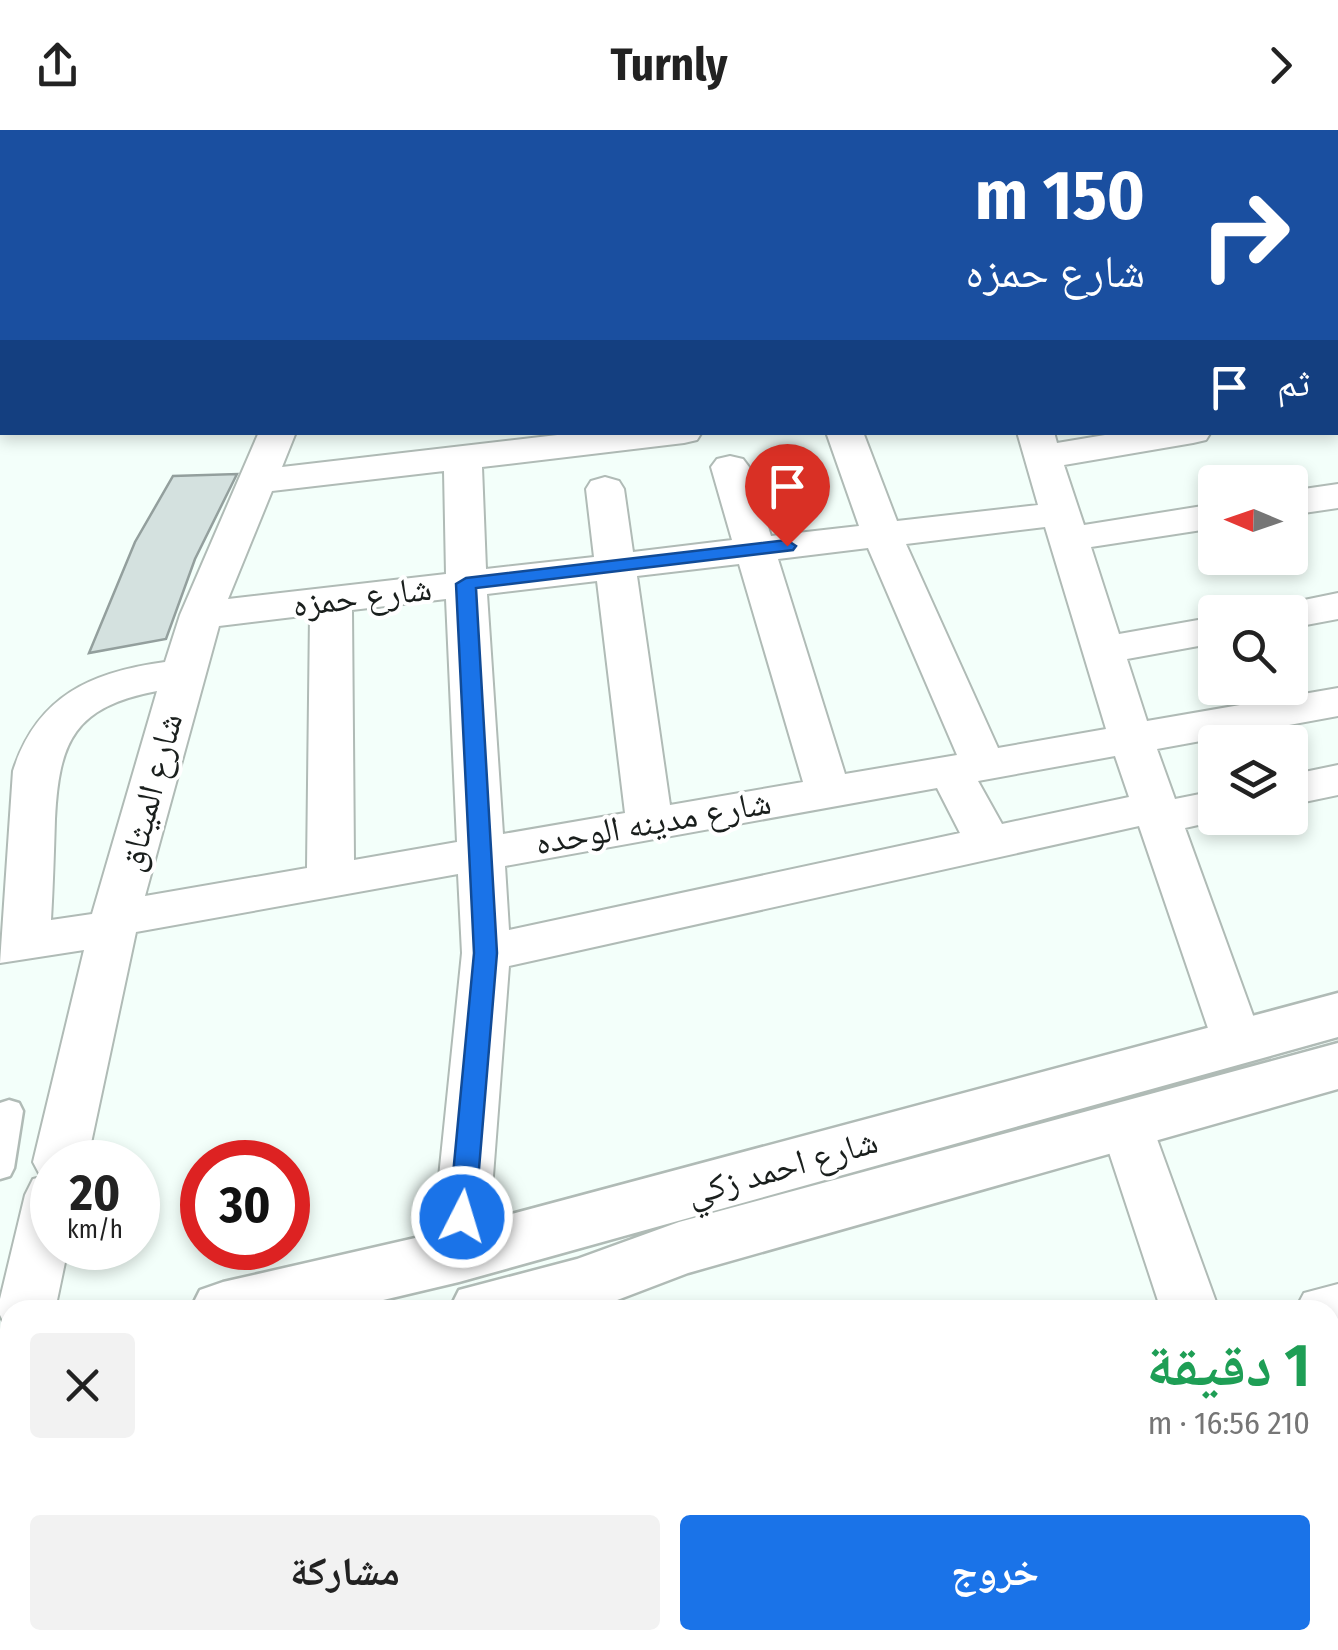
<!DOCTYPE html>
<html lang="ar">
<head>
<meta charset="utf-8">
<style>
  :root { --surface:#fff; --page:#f2f2f2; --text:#222; --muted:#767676; --accent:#1a73e8 }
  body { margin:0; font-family:"Fira Sans Condensed","Noto Naskh Arabic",sans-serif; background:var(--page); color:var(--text); direction:rtl; height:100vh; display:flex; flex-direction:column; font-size:38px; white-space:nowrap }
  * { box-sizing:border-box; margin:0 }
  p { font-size:32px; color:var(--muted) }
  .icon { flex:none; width:55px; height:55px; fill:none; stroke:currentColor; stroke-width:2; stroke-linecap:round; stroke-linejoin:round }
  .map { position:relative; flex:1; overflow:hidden; direction:ltr }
  .panel { position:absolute; left:0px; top:1170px; width:1340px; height:350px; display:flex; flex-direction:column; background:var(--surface); border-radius:30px 30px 0 0; box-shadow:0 5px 15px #0003; direction:rtl }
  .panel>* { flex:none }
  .top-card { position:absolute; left:0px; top:0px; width:1340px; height:305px; box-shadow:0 5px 15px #0003; direction:rtl; background:#1a4fa0; color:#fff; overflow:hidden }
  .needle { width:65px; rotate:272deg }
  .fabs { position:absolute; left:1198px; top:335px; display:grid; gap:20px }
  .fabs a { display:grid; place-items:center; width:110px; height:110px; border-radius:10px; background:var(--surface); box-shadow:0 5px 15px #0003; font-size:50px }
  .speed { position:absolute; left:30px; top:1010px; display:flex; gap:20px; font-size:50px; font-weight:700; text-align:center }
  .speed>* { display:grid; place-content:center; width:130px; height:130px; border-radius:50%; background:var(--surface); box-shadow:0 5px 15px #0003; line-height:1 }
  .speed small { font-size:25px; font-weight:400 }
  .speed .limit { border:15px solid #d22; background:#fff; color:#111 }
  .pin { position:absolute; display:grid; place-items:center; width:85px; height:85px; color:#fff; margin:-102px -42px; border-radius:50% 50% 50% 0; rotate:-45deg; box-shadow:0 0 10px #0007 }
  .pin .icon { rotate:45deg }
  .me { position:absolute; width:110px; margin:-55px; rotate:5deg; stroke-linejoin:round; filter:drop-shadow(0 0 8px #0008) }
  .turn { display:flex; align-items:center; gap:35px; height:210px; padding:0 30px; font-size:45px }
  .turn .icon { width:130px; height:130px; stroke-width:2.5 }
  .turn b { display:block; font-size:70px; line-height:85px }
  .then { display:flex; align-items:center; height:95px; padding:0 30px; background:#0003; gap:20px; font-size:38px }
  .round { display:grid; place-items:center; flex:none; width:105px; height:105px; border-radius:10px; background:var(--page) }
  .overview { display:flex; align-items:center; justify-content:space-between; height:170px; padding:0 30px }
  h1 { font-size:60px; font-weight:700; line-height:75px; color:#1e9e55 }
  .button { display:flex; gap:20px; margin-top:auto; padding:20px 30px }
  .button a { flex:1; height:115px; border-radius:10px; background:var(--accent); color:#fff; font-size:40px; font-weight:700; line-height:115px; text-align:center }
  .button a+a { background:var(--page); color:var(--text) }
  header { display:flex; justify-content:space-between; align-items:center; height:130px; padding:0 30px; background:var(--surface); font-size:45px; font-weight:700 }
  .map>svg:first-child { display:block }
</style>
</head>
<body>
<header><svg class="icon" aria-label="forward" viewBox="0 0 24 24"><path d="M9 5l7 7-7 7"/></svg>Turnly<svg class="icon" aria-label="share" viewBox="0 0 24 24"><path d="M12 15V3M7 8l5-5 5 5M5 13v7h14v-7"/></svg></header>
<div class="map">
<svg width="1338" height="1520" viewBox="0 0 1338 1520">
  <rect width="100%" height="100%" fill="#f3fffa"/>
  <path fill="#d4e1df" stroke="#939f9d" stroke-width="2.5" d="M 237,344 L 195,429 L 166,509 L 89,523 L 135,412 L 173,346 Z"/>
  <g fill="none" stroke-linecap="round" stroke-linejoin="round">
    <g stroke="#b0bbb6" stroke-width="5">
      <path id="service" d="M 9,970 L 19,973 L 23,981 L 14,1038 L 10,1046 L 0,1049 L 0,973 Z"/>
    </g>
    <g stroke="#b0bbb6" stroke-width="4">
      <path id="minor" d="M 371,0 L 401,0 L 401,2 L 371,2 Z
        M 467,0 L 531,0 L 466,2 Z
        M 922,0 L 952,0 L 952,2 L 922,2 Z
        M 1000,0 L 1031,0 L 1032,2 L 1002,2 Z
        M 1070,0 L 1101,0 L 1102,2 L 1072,2 Z
        M 1160,0 L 1192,0 L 1193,2 L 1162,2 Z
        M 0,72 L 2,72 L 2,92 L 0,92 Z
        M 259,302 L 296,302 L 282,337 L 583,302 L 702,302 L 697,310 L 684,313 L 482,337 L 486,439 L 594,427 L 586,359 L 591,351 L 605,347 L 619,351 L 624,359 L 633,422 L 732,410 L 711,337 L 717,329 L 730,326 L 743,329 L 749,337 L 771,406 L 859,396 L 826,302 L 863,302 L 897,391 L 1038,375 L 1017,302 L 1054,302 L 1057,313 L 1123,302 L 1211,302 L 1206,310 L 1193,313 L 1064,335 L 1084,395 L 1215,374 L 1215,398 L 1091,417 L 1119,504 L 1215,487 L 1215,513 L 1127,529 L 1147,591 L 1338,558 L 1338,586 L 1157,619 L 1175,669 L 1215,661 L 1215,688 L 1229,688 L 1185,698 L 1262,910 L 1255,924 L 1237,929 L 1219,924 L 1212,910 L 1139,696 L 509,836 L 487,1125 L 479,1141 L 459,1148 L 439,1141 L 431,1125 L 462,823 L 458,744 L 136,802 L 87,1032 L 52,1032 L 52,1118 L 68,1118 L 55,1180 L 10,1180 L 10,1199 L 6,1197 L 0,1185 L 0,1169 L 25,1065 L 33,1049 L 41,1047 L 33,1032 L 84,820 L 0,833 L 13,641 C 37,566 91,542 165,532 L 180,485 ZM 444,341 L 446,444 L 228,469 L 272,361 ZM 1045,397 L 1106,599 L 998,618 L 906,414 ZM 868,418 L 957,625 L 845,644 L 778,429 ZM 739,434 L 803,652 L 670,675 L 637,446 ZM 597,451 L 625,683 L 503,704 L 487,464 ZM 446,469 L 457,712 L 354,730 L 352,480 ZM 310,485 L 307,738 L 145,766 L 219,496 ZM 157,561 L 92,784 L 51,790 C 53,756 54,723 55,689 C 59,611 74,577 157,561 ZM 1115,626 L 1129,667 L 1002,694 L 978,651 ZM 937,658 L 960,703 L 509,800 L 505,736 Z
        M 1338,354 L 1338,378 L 1290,385 L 1290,361 Z
        M 1338,463 L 1338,489 L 1290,498 L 1290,482 L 1271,482 L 1275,476 Z
        M 1338,635 L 1338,665 L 1290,675 L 1290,645 Z
        M 1127,977 L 1146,983 L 1153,998 L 1219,1180 L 1161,1180 L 1101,998 L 1108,983 Z
        M 1338,1154 L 1338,1202 L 1330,1203 L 1330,1180 L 1295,1180 L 1304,1163 Z
        M 1338,1306 L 1338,1360 L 1330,1361 L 1330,1307 Z
        M 1330,1507 L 1334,1520 L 1270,1520 L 1267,1510 Z
        M 144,1510 L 208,1510 L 208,1520 L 144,1520 Z
        M 377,1510 L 441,1510 L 442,1520 L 378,1520 Z
        M 641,1510 L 705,1510 L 708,1520 L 644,1520 Z
        M 968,1510 L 1032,1510 L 1035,1520 L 971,1520 Z"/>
    </g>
    <g stroke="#b0bbb6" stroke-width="5">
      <path id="tertiary" d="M 1338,863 L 1338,907 L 459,1152 L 341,1180 L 190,1180 L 200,1160 L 223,1152 L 459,1098 Z
        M 1338,913 L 1338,959 L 688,1143 L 591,1180 L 449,1180 L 459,1160 L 577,1129 L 679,1092 Z
        M 10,1202 L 10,1260 L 0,1263 L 0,1205 Z
        M 10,1272 L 10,1334 L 0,1338 L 0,1276 Z"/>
    </g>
    <use href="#service" fill="#fff" fill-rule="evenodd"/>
    <use href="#minor" fill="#fff" fill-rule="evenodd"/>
    <use href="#tertiary" fill="#fff" fill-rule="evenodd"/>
  </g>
  <path fill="#1a73e8" stroke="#114b97" stroke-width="2.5" d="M 787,410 L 796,416 L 793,420 L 476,458 L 497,823 L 475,1087 L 471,1095 L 462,1098 L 453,1095 L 449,1087 L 474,823 L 456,454 L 466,448 Z"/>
  <g text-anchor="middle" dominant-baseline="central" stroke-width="8" stroke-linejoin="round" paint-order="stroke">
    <g font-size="35" fill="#1a1f1d" stroke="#fff">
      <text transform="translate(362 466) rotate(-7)">شارع حمزه</text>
      <text transform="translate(150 662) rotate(-75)">شارع الميثاق</text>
      <text transform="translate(653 692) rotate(-10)">شارع مدينه الوحده</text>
      <text transform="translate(782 1037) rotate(-16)">شارع احمد زكي</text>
    </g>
  </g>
</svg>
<div class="fabs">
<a><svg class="needle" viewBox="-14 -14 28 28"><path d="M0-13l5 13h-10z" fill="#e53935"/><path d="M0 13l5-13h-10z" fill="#767676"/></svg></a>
<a><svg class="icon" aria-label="search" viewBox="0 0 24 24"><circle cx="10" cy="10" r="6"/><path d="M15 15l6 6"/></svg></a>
<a><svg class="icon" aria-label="layers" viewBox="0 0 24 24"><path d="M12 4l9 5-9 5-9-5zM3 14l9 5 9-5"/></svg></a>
</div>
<div class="speed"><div>20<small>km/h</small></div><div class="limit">30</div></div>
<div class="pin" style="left:787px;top:416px;background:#d93025"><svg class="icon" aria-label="arrive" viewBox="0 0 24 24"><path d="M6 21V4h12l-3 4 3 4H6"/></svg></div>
<svg class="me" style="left:462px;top:1087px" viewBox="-20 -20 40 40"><circle r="17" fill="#1a73e8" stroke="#fff" stroke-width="3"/><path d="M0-11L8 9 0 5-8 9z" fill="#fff"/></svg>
<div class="top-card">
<div class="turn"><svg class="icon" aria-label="right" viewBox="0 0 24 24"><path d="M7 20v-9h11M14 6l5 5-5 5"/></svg><div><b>150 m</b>شارع حمزه</div></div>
<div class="then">ثم<svg class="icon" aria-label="arrive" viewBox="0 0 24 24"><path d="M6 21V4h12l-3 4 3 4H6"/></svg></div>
</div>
<section class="panel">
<div class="overview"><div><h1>1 دقيقة</h1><p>210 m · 16:56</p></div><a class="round"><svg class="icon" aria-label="close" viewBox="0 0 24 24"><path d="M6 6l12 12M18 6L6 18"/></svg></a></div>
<div class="button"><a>خروج</a><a>مشاركة</a></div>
</section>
</div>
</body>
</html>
